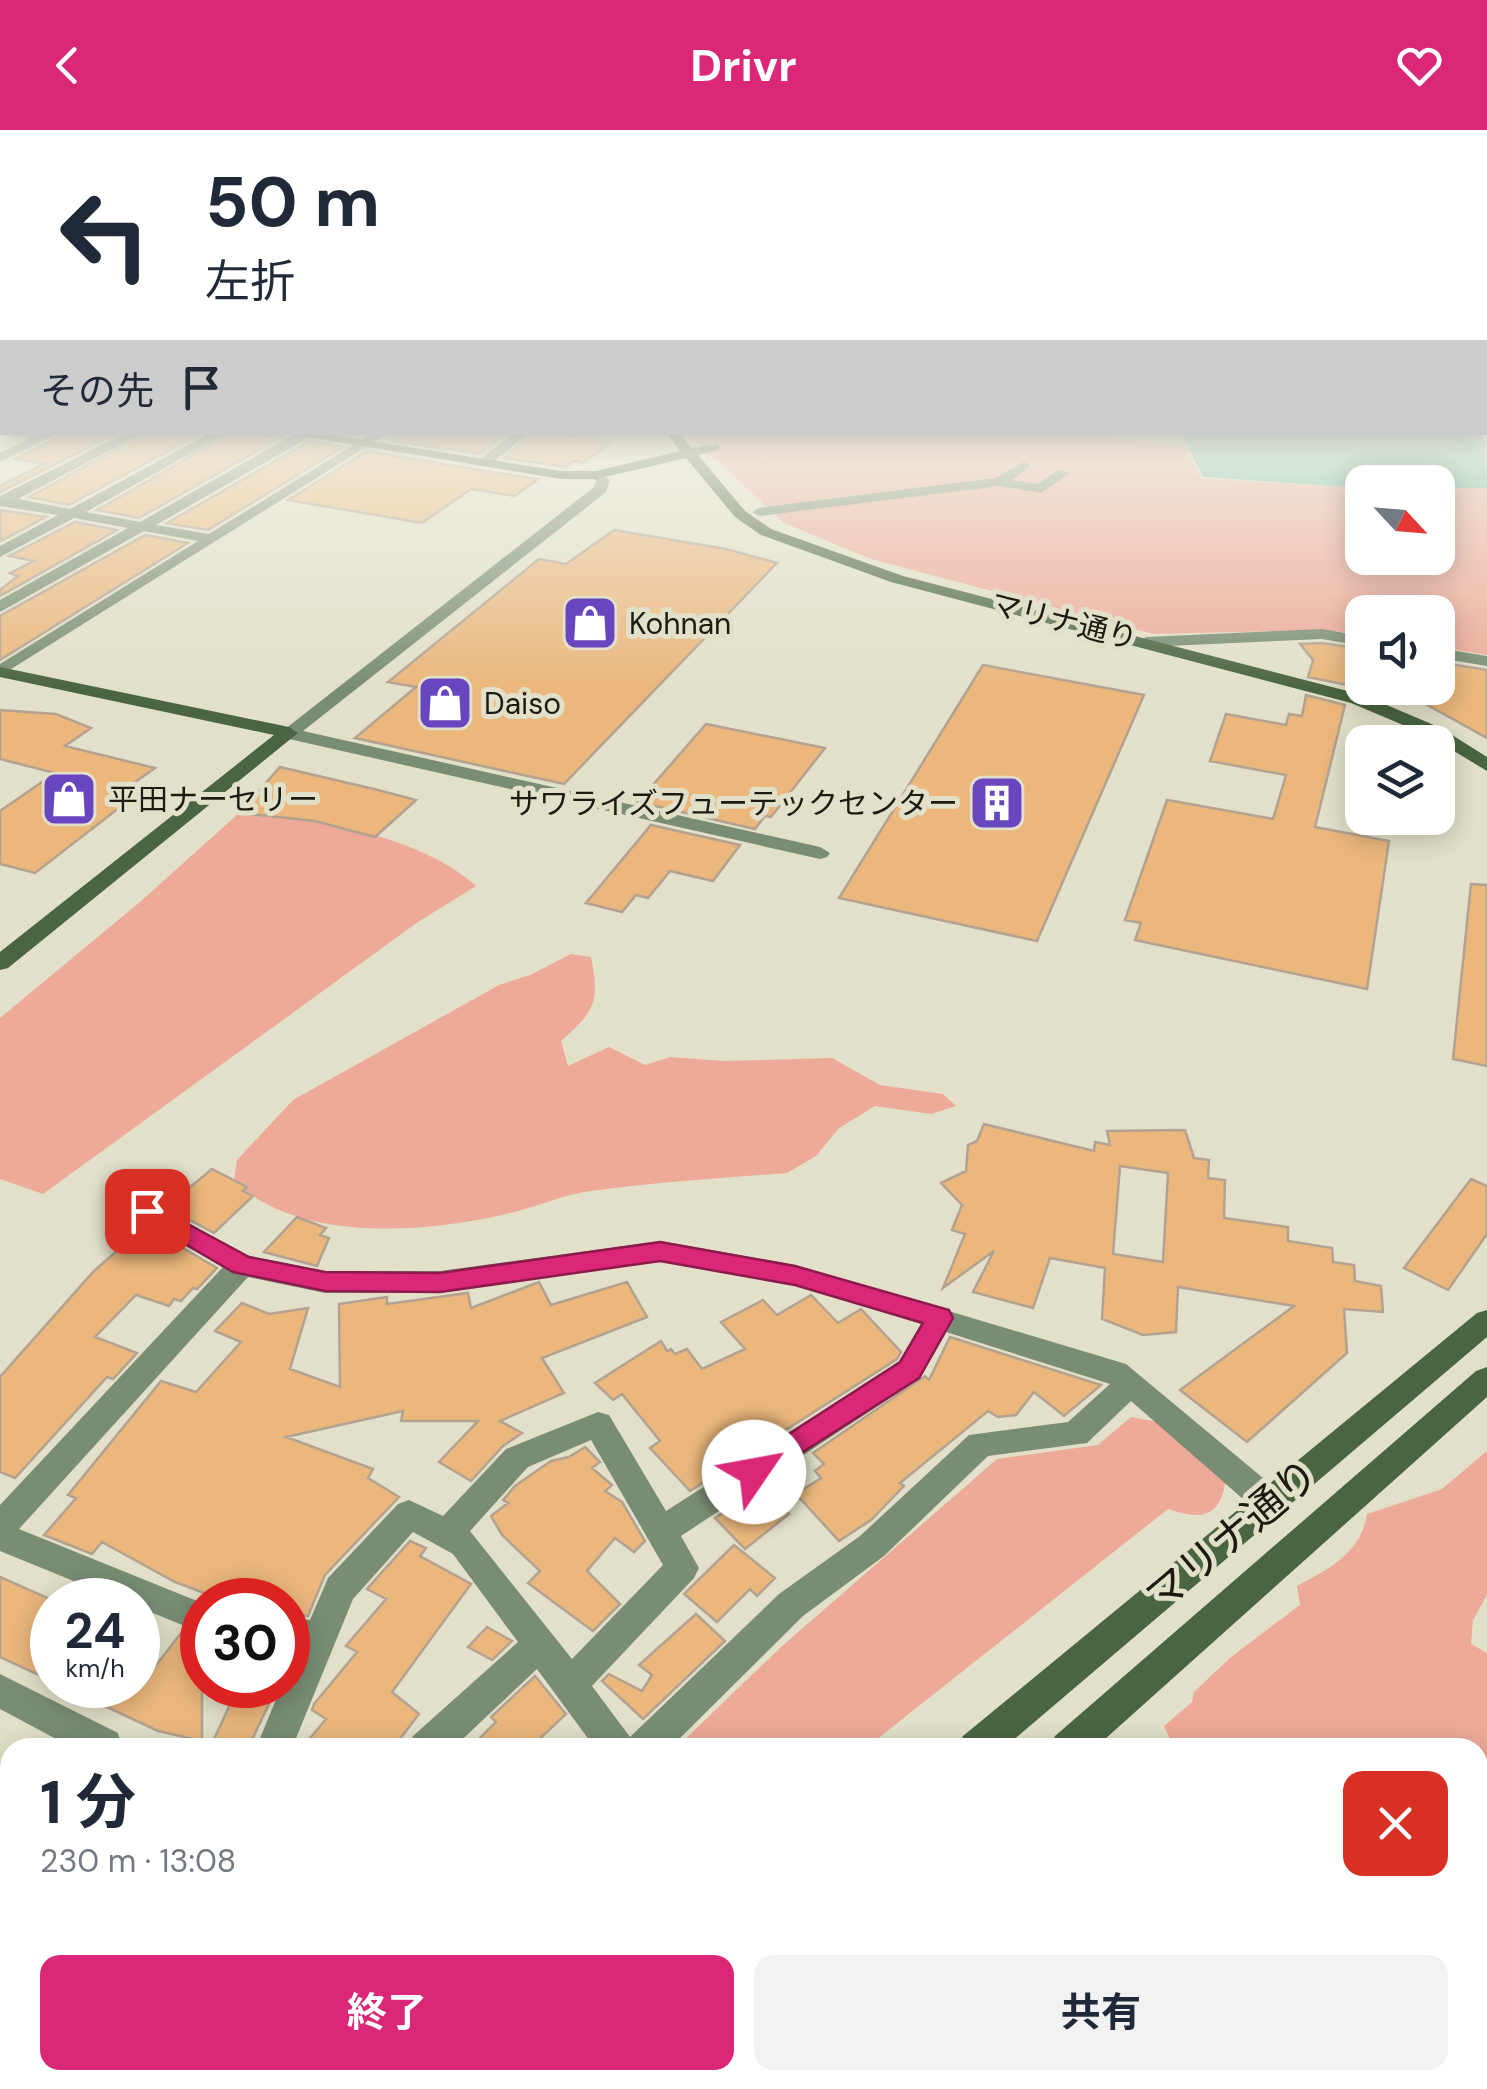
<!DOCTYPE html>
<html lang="ja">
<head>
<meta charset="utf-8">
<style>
  :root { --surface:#fff; --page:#f2f2f3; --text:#1f2937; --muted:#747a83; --accent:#db2777 }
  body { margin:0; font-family:"DM Sans","Noto Sans JP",sans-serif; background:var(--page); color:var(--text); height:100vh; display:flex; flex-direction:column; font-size:38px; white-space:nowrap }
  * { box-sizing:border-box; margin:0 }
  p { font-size:32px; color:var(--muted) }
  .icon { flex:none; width:55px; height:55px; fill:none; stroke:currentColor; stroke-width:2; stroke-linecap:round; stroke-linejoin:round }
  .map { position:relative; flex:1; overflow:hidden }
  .sheet { position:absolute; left:0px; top:1608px; width:1488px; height:352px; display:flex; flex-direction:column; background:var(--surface); border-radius:30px 30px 0 0; box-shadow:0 5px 25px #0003 }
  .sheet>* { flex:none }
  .banner { position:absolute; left:0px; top:0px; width:1488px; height:305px; box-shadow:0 5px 25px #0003; background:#fff; color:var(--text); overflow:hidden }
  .needle { width:65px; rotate:116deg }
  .fabs { position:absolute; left:1345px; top:335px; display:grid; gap:20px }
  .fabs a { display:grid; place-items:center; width:110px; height:110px; border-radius:20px; background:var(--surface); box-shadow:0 5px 25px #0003; font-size:50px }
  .speed { position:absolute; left:30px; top:1448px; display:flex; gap:20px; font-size:50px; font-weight:700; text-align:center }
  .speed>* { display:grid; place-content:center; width:130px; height:130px; border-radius:50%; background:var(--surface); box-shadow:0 5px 25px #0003; line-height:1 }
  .speed small { font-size:25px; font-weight:400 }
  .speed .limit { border:15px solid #d22; background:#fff; color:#111 }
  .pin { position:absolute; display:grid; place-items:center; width:85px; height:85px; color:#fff; margin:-42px; border-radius:20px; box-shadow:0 5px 15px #0006 }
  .me { position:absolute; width:110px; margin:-55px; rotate:57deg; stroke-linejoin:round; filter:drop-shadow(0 0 8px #0008) }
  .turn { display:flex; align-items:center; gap:35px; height:210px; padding:0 40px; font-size:45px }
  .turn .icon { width:130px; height:130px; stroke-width:2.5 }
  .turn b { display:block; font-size:70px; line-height:85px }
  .then { display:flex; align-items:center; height:95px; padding:0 40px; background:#0003; gap:20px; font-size:38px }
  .round { display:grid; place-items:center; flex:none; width:105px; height:105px; border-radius:20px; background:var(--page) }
  .head { display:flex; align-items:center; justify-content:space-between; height:170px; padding:0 40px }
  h1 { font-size:60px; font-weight:700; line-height:75px }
  .primary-button { display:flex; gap:20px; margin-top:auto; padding:20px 40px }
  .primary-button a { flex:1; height:115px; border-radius:20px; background:var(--accent); color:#fff; font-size:40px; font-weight:700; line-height:115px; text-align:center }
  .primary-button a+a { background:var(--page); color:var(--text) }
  header { display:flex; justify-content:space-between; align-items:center; height:130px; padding:0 40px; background:var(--accent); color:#fff; font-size:45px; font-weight:700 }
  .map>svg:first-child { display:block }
</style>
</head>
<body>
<header><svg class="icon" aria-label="back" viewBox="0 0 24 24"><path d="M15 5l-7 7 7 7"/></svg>Drivr<svg class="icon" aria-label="heart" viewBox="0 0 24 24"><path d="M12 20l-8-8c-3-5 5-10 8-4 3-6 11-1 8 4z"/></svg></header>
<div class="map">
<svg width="1487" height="1959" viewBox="0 0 1487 1959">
  <rect width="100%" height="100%" fill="#e2e0c8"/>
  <path fill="#ea9" d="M 1059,302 L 1185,315 L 1201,348 L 1362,358 L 1362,428 L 1438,428 L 1438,358 L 1487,358 L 1487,525 L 1438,517 L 1438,482 L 1362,482 L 1362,504 L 1322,500 L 1153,504 L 871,429 L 784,393 L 688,303 Z
    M 239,683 C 312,688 420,705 476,756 L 418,792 L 43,1064 L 0,1049 L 0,888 L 140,772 Z
    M 571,824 L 591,827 C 600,872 595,881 561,911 L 568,936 L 609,917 L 645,935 L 670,927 L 724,931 L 832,928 L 880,955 L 943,964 L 956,976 L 931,984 L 875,976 L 839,998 L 816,1026 L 787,1043 C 722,1048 656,1052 591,1061 C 566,1064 542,1075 518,1081 C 434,1103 301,1115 234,1051 L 237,1030 L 293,970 L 499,855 L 530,845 Z
    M 1131,1287 L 1163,1293 L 1226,1346 C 1222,1387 1203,1391 1168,1379 L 867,1617 L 676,1618 L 781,1517 L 997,1329 L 1098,1315 Z
    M 1487,1321 L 1487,1465 L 1473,1490 L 1471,1514 L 1487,1523 L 1487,1882 L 1478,1878 L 1478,1618 L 1174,1617 L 1164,1596 L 1192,1572 L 1194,1562 L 1231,1527 L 1300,1475 L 1297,1456 C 1329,1439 1361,1423 1367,1384 L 1442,1359 Z
    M 1478,1926 L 1487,1930 L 1487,1959 L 1254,1959 L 1234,1950 L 1478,1950 Z
    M 334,1950 L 452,1950 L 441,1959 L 325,1959 Z"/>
  <path fill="#5db79e" d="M 1485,284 L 1487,358 L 1438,358 L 1438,352 L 1362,352 L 1362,358 L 1203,347 L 1180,303 L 1485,302 Z"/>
  <path fill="#ebb77d" stroke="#b3a290" stroke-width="2.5" fill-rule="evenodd" d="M 68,302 L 119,302 L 0,362 L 0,356 L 44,334 L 15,329 Z
    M 149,302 L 203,302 L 69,375 L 29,367 Z
    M 233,302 L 282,307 L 139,388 L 97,380 Z
    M 405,302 L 508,302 L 480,324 L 392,311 Z
    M 534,302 L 551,302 L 611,312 L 583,333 L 574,331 L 565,337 L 504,328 Z
    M 310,311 L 343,317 L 208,400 L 167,393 Z
    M 367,321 L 479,340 L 538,349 L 515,366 L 471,359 L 422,393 L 288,370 Z
    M 0,380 L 46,387 L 1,411 Z
    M 75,392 L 117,400 L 0,466 L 0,460 L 18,446 L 10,443 L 34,431 L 9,426 Z
    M 614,400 L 726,419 L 777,433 L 564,654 L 355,608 L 416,557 L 388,552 L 539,429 L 566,434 Z
    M 145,405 L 188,413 L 0,530 L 0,486 Z
    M 1322,513 L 1362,519 L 1362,558 L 1308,547 L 1313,530 L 1300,514 Z
    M 1438,532 L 1487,540 L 1487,608 L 1397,558 L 1438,558 Z
    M 983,535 L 1144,565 L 1037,811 L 839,768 Z
    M 1306,565 L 1345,575 L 1315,697 L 1389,711 L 1367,859 L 1135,810 L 1141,793 L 1125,790 L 1167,670 L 1273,689 L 1286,645 L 1210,631 L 1226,584 L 1286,595 L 1289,584 L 1302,586 Z
    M 0,580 L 56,584 L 91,598 L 65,616 L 155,638 L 114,667 L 128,671 L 35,743 L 0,734 L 0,681 L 55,643 L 0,629 Z
    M 706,594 L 825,618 L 771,687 L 765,686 L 755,699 L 638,672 Z
    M 280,637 L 378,660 L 416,670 L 375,707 L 315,691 L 239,683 Z
    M 651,695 L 740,715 L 713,751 L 670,741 L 648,768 L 636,765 L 622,782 L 586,773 Z
    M 1471,754 L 1487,755 L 1487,936 L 1453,929 Z
    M 984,994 L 1094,1021 L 1095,1012 L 1110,1015 L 1107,1001 L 1185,1000 L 1194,1028 L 1209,1030 L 1208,1048 L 1225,1050 L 1224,1088 L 1288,1097 L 1288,1111 L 1332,1118 L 1333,1132 L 1354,1135 L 1355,1151 L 1381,1156 L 1383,1182 L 1344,1179 L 1347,1223 L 1247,1312 L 1180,1260 L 1294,1176 L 1178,1157 L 1176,1202 L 1143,1205 L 1102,1189 L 1105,1138 L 1050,1128 L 1033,1178 L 973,1162 L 994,1121 L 943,1158 L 965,1104 L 952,1100 L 962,1075 L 941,1053 L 966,1041 L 968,1015 L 977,1011 ZM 1120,1036 L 1168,1043 L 1163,1132 L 1113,1124 Z
    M 212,1039 L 247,1057 L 243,1061 L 253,1066 L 214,1103 L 166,1077 Z
    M 1471,1049 L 1487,1056 L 1487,1104 L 1448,1160 L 1404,1138 Z
    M 297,1087 L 326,1098 L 320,1105 L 329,1108 L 317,1136 L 264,1122 Z
    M 145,1096 L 217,1138 L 197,1159 L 193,1158 L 181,1171 L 174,1169 L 169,1176 L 136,1165 L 95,1207 L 137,1223 L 113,1249 L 107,1247 L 15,1348 L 0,1342 L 0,1247 L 94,1141 Z
    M 539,1152 L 551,1175 L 627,1152 L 647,1187 L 542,1228 L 564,1263 L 500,1291 L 522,1303 L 503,1316 L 471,1351 L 439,1332 L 478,1291 L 401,1291 L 403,1281 L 286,1307 L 373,1339 L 368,1348 L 399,1367 L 325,1445 L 308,1486 L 288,1484 L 288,1470 L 269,1470 L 248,1460 L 241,1470 L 223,1470 L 175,1452 L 102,1412 L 92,1424 L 44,1405 L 76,1368 L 68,1365 L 161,1251 L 196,1262 L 241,1212 L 215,1201 L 242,1173 L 269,1184 L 308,1178 L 290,1239 L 340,1257 L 339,1174 L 387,1167 L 387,1174 L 468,1163 L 471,1178 Z
    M 811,1165 L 838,1193 L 861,1179 L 901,1222 L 897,1229 L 690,1361 L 650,1318 L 660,1311 L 622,1264 L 613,1270 L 595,1253 L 661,1211 L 667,1221 L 671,1219 L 675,1224 L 687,1219 L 702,1239 L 745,1219 L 721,1192 L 763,1170 L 777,1185 Z
    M 950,1207 L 1101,1255 L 1064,1286 L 1034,1262 L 1016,1285 L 998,1287 L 988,1281 L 900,1353 L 904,1356 L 871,1390 L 839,1411 L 796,1364 L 821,1348 L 815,1341 L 824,1334 L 813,1323 L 925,1246 L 929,1250 Z
    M 585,1317 L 600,1332 L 592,1338 L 612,1355 L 605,1361 L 622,1372 L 645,1411 L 634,1422 L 615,1408 L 587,1441 L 620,1474 L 593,1501 L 528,1453 L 540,1441 L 502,1405 L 491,1386 L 508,1373 L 503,1370 L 515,1356 L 551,1331 L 569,1327 Z
    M 761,1357 L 789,1384 L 745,1419 L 715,1388 Z
    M 410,1411 L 426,1418 L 420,1426 L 471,1454 L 392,1562 L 419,1584 L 393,1618 L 302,1618 L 326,1589 L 312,1580 L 314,1574 L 357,1522 L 346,1516 L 386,1469 L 367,1459 Z
    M 734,1415 L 775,1448 L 757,1466 L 750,1459 L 717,1492 L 684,1464 Z
    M 0,1447 L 52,1470 L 52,1551 L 0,1527 Z
    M 696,1484 L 725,1511 L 643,1589 L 602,1551 L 609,1544 L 642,1561 L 652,1545 L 639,1535 Z
    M 487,1497 L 512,1511 L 492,1530 L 468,1517 Z
    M 181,1503 L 202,1513 L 202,1611 L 158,1601 L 60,1555 L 140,1556 Z
    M 535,1546 L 566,1584 L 530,1618 L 470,1618 L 496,1592 L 491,1587 Z
    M 239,1555 L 278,1555 L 248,1618 L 210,1618 Z"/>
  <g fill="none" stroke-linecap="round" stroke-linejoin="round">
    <path fill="#798d74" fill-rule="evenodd" d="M 42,302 L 60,302 L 0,332 L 0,323 Z
      M 128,302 L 145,302 L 18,369 L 70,379 L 212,302 L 229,302 L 86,382 L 140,392 L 298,302 L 308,302 L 308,308 L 156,395 L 209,404 L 374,302 L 390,302 L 0,546 L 0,534 L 198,411 L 144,401 L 0,482 L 0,470 L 128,398 L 74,388 L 0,427 L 0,416 L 58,385 L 0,376 L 0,366 Z
      M 515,302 L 530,302 L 489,336 L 479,336 L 479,330 Z
      M 1024,332 L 1031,336 L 1012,350 L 1038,354 L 1058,340 L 1070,343 L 1041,363 L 1000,356 L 759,386 L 752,382 L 759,378 L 996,348 Z
      M 596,341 L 610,350 L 606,362 L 303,601 L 820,717 L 830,723 L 827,727 L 820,729 L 289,609 L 280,603 L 594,357 L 596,351 L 589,345 Z
      M 1322,499 L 1362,506 L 1362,516 L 1322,509 L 1146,517 L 1138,512 L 1146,507 Z
      M 1438,518 L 1487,526 L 1487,536 L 1438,528 Z
      M 147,1071 L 249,1126 L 325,1141 L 440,1141 L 661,1111 L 795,1135 L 1126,1234 L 1281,1363 L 1286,1373 L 1281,1383 L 1270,1387 L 1259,1383 L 1131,1271 L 1087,1313 L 988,1326 L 884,1426 L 803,1486 L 670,1618 L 595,1618 L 537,1539 L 453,1618 L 408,1618 L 413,1606 L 518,1512 L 453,1424 L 413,1402 L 353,1469 L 292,1618 L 256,1618 L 282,1555 L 288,1555 L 288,1542 L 297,1519 L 288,1517 L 288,1487 L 310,1490 L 328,1448 L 398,1374 L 409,1370 L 443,1386 L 506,1319 L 598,1282 L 609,1285 L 666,1381 L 900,1232 L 921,1194 L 795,1155 L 661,1131 L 440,1163 L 325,1163 L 248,1147 L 19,1399 L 202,1473 L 202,1503 L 138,1477 L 138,1470 L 120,1470 L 0,1421 L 0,1375 L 223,1137 L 138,1088 L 134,1081 L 138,1074 ZM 946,1202 L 1110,1254 L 1068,1292 L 969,1305 L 860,1406 L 779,1464 L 630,1607 L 592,1556 L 694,1448 L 699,1438 L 681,1406 L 920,1248 ZM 591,1310 L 663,1435 L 572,1529 L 470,1401 L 528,1337 Z
      M 0,1544 L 118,1603 L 122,1618 L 73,1618 L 0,1579 Z
      M 10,1703 L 10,1748 L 0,1752 L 0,1707 Z"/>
    <path fill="#4a6541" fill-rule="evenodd" d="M 278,302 L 313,302 L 561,341 L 596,341 L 680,321 L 665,302 L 678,302 L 692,318 L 719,314 L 719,320 L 698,325 L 745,381 L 771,399 L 903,446 L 1363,565 L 1441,598 L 1487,627 L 1487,641 L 1429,606 L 1351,573 L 891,452 L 761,405 L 735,387 L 686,328 L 596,349 L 561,349 Z
      M 0,537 L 289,597 L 298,603 L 8,838 L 0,840 L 0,822 L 274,605 L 0,547 Z
      M 1487,1180 L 1487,1207 L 1004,1618 L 958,1618 L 963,1606 L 1477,1183 Z
      M 1487,1237 L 1487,1267 L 1095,1618 L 1050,1618 L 1055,1606 L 1476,1241 Z
      M 552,1950 L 600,1950 L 596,1959 L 548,1959 Z
      M 659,1950 L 707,1950 L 703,1959 L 655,1959 Z
      M 1015,1950 L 1073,1950 L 1077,1959 L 1019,1959 Z"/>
  </g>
  <linearGradient id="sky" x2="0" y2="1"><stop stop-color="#70b5ca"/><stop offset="0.51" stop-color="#f2f1e6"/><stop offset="1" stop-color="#f2f1e6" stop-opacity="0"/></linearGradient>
  <rect width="1487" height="558" fill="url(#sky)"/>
  <path fill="#db2777" stroke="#8e194d" stroke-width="2.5" d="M 147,1072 L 249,1127 L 325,1142 L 440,1143 L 660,1112 L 795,1136 L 949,1180 L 953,1188 L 919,1248 L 754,1353 L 744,1350 L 740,1342 L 744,1333 L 900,1232 L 923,1193 L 795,1155 L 660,1131 L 440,1162 L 325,1161 L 233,1142 L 139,1087 L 135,1081 Z"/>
  <defs>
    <g id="shop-square" transform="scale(2.875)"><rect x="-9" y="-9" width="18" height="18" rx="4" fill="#6746bf" stroke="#e2e0c8"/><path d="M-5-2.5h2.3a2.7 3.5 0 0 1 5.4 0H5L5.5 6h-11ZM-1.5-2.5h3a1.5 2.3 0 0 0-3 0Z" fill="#fff"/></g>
    <g id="building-square" transform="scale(2.875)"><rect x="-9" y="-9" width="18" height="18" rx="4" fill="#6746bf" stroke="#e2e0c8"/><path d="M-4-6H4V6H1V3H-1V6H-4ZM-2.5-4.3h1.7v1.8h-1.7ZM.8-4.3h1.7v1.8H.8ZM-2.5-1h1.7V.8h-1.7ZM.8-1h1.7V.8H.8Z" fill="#fff"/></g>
  </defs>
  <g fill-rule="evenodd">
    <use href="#shop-square" x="590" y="493"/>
    <use href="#shop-square" x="445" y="573"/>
    <use href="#shop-square" x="69" y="669"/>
    <use href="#building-square" x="997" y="673"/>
  </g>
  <g text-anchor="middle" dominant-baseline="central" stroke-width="10" stroke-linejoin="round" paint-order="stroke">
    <g font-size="30" fill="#1b1b12" stroke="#e2e0c8">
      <text transform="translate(1064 491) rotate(14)">マリナ通り</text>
    </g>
    <g font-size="30" fill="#1b1b12" stroke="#e2e0c8" text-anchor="start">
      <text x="629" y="493">Kohnan</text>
      <text x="484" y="573">Daiso</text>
      <text x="108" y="669">平田ナーセリー</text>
      <text x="958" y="673" text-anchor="end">サワライズフューテックセンター</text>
    </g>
    <g font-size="42" fill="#1b1b12" stroke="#e2e0c8">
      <text transform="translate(1232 1405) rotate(-40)">マリナ通り</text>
    </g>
  </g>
</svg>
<div class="fabs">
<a><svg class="needle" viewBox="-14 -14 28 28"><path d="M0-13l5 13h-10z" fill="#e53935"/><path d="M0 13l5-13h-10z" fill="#747a83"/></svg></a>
<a><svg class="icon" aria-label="sound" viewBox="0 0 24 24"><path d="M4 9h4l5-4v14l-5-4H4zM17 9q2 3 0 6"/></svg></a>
<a><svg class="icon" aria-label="layers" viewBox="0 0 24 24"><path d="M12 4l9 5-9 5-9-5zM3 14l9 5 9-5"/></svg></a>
</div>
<div class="speed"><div>24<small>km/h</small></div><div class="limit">30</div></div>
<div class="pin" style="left:147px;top:1081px;background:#d93025"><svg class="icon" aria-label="arrive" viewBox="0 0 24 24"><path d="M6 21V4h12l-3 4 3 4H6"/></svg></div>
<svg class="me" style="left:754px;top:1342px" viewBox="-20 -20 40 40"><circle r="19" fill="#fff"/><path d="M0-13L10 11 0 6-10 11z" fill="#db2777"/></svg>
<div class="banner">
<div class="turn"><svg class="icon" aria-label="left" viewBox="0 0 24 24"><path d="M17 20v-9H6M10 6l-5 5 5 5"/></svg><div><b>50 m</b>左折</div></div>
<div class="then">その先<svg class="icon" aria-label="arrive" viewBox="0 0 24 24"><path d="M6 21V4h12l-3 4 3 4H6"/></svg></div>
</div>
<section class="sheet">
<div class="head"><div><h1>1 分</h1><p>230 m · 13:08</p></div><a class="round" style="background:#d93025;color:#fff"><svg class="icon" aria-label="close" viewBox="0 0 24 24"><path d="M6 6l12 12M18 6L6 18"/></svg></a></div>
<div class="primary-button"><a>終了</a><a>共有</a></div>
</section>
</div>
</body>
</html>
